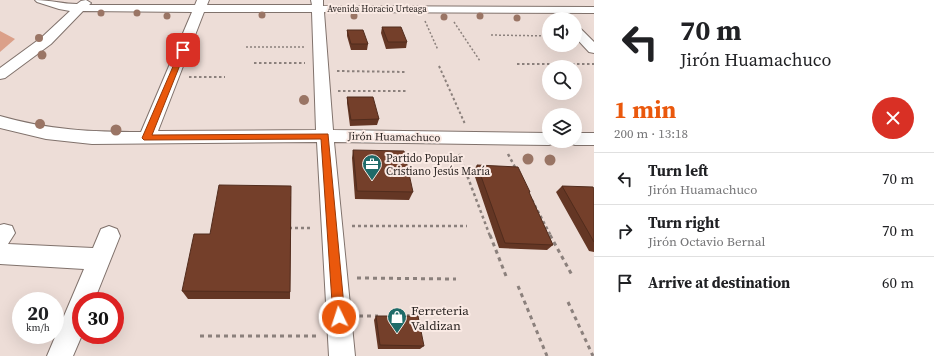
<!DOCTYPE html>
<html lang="en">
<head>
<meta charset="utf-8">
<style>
  :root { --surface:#fff; --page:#f2f2f2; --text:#202124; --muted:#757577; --line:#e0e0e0; --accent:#ea580c }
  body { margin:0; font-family:"Source Serif 4",serif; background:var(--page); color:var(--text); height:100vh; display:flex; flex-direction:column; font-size:15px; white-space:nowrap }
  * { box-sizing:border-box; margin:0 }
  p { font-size:13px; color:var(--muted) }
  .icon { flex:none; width:22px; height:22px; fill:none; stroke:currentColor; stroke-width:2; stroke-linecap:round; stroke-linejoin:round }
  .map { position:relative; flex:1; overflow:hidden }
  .panel { display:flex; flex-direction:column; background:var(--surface); width:340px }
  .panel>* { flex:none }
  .banner { background:#fff; color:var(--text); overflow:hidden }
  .tools { position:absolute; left:542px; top:12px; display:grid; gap:8px }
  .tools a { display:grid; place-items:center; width:40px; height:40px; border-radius:50%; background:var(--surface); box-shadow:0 4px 16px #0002; font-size:20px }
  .speed { position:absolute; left:12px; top:292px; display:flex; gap:8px; font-size:20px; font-weight:700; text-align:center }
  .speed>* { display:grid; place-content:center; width:52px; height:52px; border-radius:50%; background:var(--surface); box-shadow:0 4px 16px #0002; line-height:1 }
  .speed small { font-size:10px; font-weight:400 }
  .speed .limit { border:6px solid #d22; background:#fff; color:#111 }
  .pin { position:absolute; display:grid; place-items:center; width:34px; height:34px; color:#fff; margin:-17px; border-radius:8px; box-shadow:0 2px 6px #0006 }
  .me { position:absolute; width:44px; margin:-22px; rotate:356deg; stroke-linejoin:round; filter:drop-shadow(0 0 3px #0008) }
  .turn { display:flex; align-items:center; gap:14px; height:84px; padding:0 20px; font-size:18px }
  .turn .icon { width:52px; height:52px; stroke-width:2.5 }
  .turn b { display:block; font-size:28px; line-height:34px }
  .round { display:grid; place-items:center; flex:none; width:42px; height:42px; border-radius:21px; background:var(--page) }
  .headline { display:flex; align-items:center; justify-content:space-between; height:68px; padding:0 20px }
  h1 { font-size:24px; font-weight:700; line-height:30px; color:var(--accent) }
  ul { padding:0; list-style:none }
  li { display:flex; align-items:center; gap:12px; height:52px; padding:0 20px; border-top:1px solid var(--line) }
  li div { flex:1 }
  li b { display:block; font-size:15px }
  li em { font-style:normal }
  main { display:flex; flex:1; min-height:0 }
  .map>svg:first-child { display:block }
</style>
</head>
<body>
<main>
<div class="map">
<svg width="594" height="356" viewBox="0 0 594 356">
  <rect width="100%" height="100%" fill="#edddd7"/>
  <path fill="#dba089" d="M 0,31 L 15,39 L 0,52 Z"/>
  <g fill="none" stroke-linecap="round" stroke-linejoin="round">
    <g stroke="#80726c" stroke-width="2">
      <path id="street" d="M 35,0 C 51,0 62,4 77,4 L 81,1 L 86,0 L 91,3 L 89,5 L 195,5 L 197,0 L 209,0 L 207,5 L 312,5 L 311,0 L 323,0 L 323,6 L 594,7 L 594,13 L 324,12 L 333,130 L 549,133 L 549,141 L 556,141 L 555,143 L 549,145 L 334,142 L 355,356 L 329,356 L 317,142 L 92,144 L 46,139 L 0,128 L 0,116 C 49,130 91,132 141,132 L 192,12 L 83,11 L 51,44 L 5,78 L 0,79 L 0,68 L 41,38 L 70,11 L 59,9 L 37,2 ZM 204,12 L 312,12 L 316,130 L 158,131 Z
        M 575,26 L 579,27 L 594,42 L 594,53 L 589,52 L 575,37 Z
        M 575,133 L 594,133 L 594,145 L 575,145 L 569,143 L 568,141 L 575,141 Z
        M 4,224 L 12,226 L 15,233 L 8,244 L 93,248 L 101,229 L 109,226 L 117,229 L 120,236 L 94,301 L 81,301 L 82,335 L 73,356 L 47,356 L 84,269 L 0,264 L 0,225 Z"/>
    </g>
    <path stroke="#8b807c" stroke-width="1.5" stroke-dasharray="2 2" stroke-linecap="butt" d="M 425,21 L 438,50
      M 454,22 L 480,61
      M 491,35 L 549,36
      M 246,47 L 305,47"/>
    <path stroke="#8b807c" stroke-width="2" stroke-dasharray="2.5 2.5" stroke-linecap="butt" d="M 254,63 L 305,63
      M 517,64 L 594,64
      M 439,66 L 465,124
      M 337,71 L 407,72
      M 189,77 L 225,77
      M 338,91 L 408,91"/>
    <path stroke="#8b807c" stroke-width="2.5" stroke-dasharray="3 3" stroke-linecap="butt" d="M 459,154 L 490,236
      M 508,154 L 516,169
      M 532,200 L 551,236
      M 352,226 L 467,226
      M 289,228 L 312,228"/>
    <path stroke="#8b807c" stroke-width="3" stroke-dasharray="4 4" stroke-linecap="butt" d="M 490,235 L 506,276
      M 550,235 L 573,277
      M 357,278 L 456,279
      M 518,286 L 547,356
      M 568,302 L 593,356
      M 359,316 L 378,316
      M 391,316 L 437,315
      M 200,336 L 320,336"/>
    <use href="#street" fill="#fff" fill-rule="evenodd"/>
  </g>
  <g fill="#9a7565">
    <circle cx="101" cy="13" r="3.5"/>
    <circle cx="137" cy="13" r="3.5"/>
    <circle cx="262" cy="15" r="3.5"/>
    <circle cx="167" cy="16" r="3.5"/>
    <circle cx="354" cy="16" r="3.5"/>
    <circle cx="480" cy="16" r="3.5"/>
    <circle cx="444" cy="17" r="3.5"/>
    <circle cx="517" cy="18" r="3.5"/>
    <circle cx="39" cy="38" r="4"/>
    <circle cx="42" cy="55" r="4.5"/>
    <circle cx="304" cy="100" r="5"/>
    <circle cx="40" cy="124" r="5"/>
    <circle cx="116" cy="130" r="5.5"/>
    <circle cx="528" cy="159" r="5.5"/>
    <circle cx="550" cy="160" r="5.5"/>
  </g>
  <path fill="#643624" d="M 382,27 L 407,42 L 406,48 L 386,49 L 381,33 Z
    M 347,30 L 368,44 L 367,50 L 351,50 L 347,36 Z
    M 347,97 L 379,119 L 377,125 L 350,126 L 347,103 Z
    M 353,150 L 413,192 L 409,200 L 355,199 L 352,158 Z
    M 477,165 L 530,192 L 529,193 L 553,245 L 547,250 L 499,248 L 473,171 Z
    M 562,186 L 594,189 L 594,252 L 589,251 L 556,192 Z
    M 291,196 L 290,299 L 188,299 L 182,291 L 210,234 Z
    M 376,316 L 424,346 L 420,349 L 378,349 L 374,320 Z"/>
  <path fill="#743f2a" stroke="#512c1d" d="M 382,27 L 401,27 L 407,42 L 388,42 Z
    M 347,30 L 363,30 L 368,44 L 351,44 Z
    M 347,97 L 373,97 L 379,119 L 351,120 Z
    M 353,150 L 404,151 L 413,192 L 357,191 Z
    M 477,165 L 518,167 L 530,192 L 529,192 L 553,245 L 505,243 Z
    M 219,185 L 291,186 L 290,292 L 182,291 L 194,234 L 210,234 Z
    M 562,186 L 593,187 L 594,189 L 594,242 Z
    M 376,316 L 418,316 L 424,346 L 380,345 Z"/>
  <path fill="#ea580c" stroke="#983908" d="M 181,48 L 186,50 L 152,135 L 328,134 L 345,317 L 343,321 L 339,323 L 335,321 L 333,317 L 321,139 L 144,140 L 142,138 Z"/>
  <defs>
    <g id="office-pin" transform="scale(1)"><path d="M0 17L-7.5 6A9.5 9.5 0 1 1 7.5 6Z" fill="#1f6b69" stroke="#faeae4"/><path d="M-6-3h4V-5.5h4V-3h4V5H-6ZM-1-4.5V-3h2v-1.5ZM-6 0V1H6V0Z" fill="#fff"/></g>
    <g id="shop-pin" transform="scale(1)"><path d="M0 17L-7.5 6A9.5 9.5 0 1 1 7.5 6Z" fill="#1f6b69" stroke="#faeae4"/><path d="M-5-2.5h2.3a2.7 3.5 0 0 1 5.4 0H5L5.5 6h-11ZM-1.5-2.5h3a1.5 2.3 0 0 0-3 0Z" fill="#fff"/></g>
  </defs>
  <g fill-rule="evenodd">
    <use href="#office-pin" x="372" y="164"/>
    <use href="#shop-pin" x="397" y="317"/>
  </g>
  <g text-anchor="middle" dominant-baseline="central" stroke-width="4" stroke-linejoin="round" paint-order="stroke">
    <g font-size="9" fill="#2c2624" stroke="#faeae4">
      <text x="377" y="9">Avenida Horacio Urteaga</text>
    </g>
    <g font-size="11" fill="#2c2624" stroke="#faeae4">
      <text transform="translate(394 137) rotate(1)">Jirón Huamachuco</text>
    </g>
    <g font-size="11" fill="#2c2624" stroke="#faeae4" text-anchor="start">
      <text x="386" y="158">Partido Popular<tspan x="386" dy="13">Cristiano Jesús María</tspan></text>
    </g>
    <g font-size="13" fill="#2c2624" stroke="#faeae4" text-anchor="start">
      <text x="411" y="310">Ferreteria<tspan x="411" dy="15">Valdizan</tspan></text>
    </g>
  </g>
</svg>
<div class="tools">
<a><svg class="icon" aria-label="sound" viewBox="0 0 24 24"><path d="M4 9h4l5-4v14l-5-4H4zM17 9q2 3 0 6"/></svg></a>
<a><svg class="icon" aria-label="search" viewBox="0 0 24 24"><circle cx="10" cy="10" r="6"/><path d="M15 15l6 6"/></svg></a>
<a><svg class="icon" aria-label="layers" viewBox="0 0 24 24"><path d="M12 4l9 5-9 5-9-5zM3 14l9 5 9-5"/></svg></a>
</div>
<div class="speed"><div>20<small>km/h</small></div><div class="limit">30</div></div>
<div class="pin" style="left:183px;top:50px;background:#d93025"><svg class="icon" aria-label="arrive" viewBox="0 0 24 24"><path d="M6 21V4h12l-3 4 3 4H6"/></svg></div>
<svg class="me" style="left:339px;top:317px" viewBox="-20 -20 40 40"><circle r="17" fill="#ea580c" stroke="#fff" stroke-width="3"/><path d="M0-11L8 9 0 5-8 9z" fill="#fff"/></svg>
</div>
<section class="panel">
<div class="banner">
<div class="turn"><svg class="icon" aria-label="left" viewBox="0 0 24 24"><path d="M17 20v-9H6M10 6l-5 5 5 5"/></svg><div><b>70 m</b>Jirón Huamachuco</div></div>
</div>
<div class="headline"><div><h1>1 min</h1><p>200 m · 13:18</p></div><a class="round" style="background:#d93025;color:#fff"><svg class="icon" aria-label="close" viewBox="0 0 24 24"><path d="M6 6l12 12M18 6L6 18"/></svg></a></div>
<ul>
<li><svg class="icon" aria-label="left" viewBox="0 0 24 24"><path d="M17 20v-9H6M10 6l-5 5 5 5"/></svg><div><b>Turn left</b><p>Jirón Huamachuco</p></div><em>70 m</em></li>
<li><svg class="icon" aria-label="right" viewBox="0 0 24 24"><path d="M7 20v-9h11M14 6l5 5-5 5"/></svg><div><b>Turn right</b><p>Jirón Octavio Bernal</p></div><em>70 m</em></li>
<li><svg class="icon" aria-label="arrive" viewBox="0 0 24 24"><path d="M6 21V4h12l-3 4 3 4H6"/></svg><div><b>Arrive at destination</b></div><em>60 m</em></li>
</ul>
</section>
</main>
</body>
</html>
